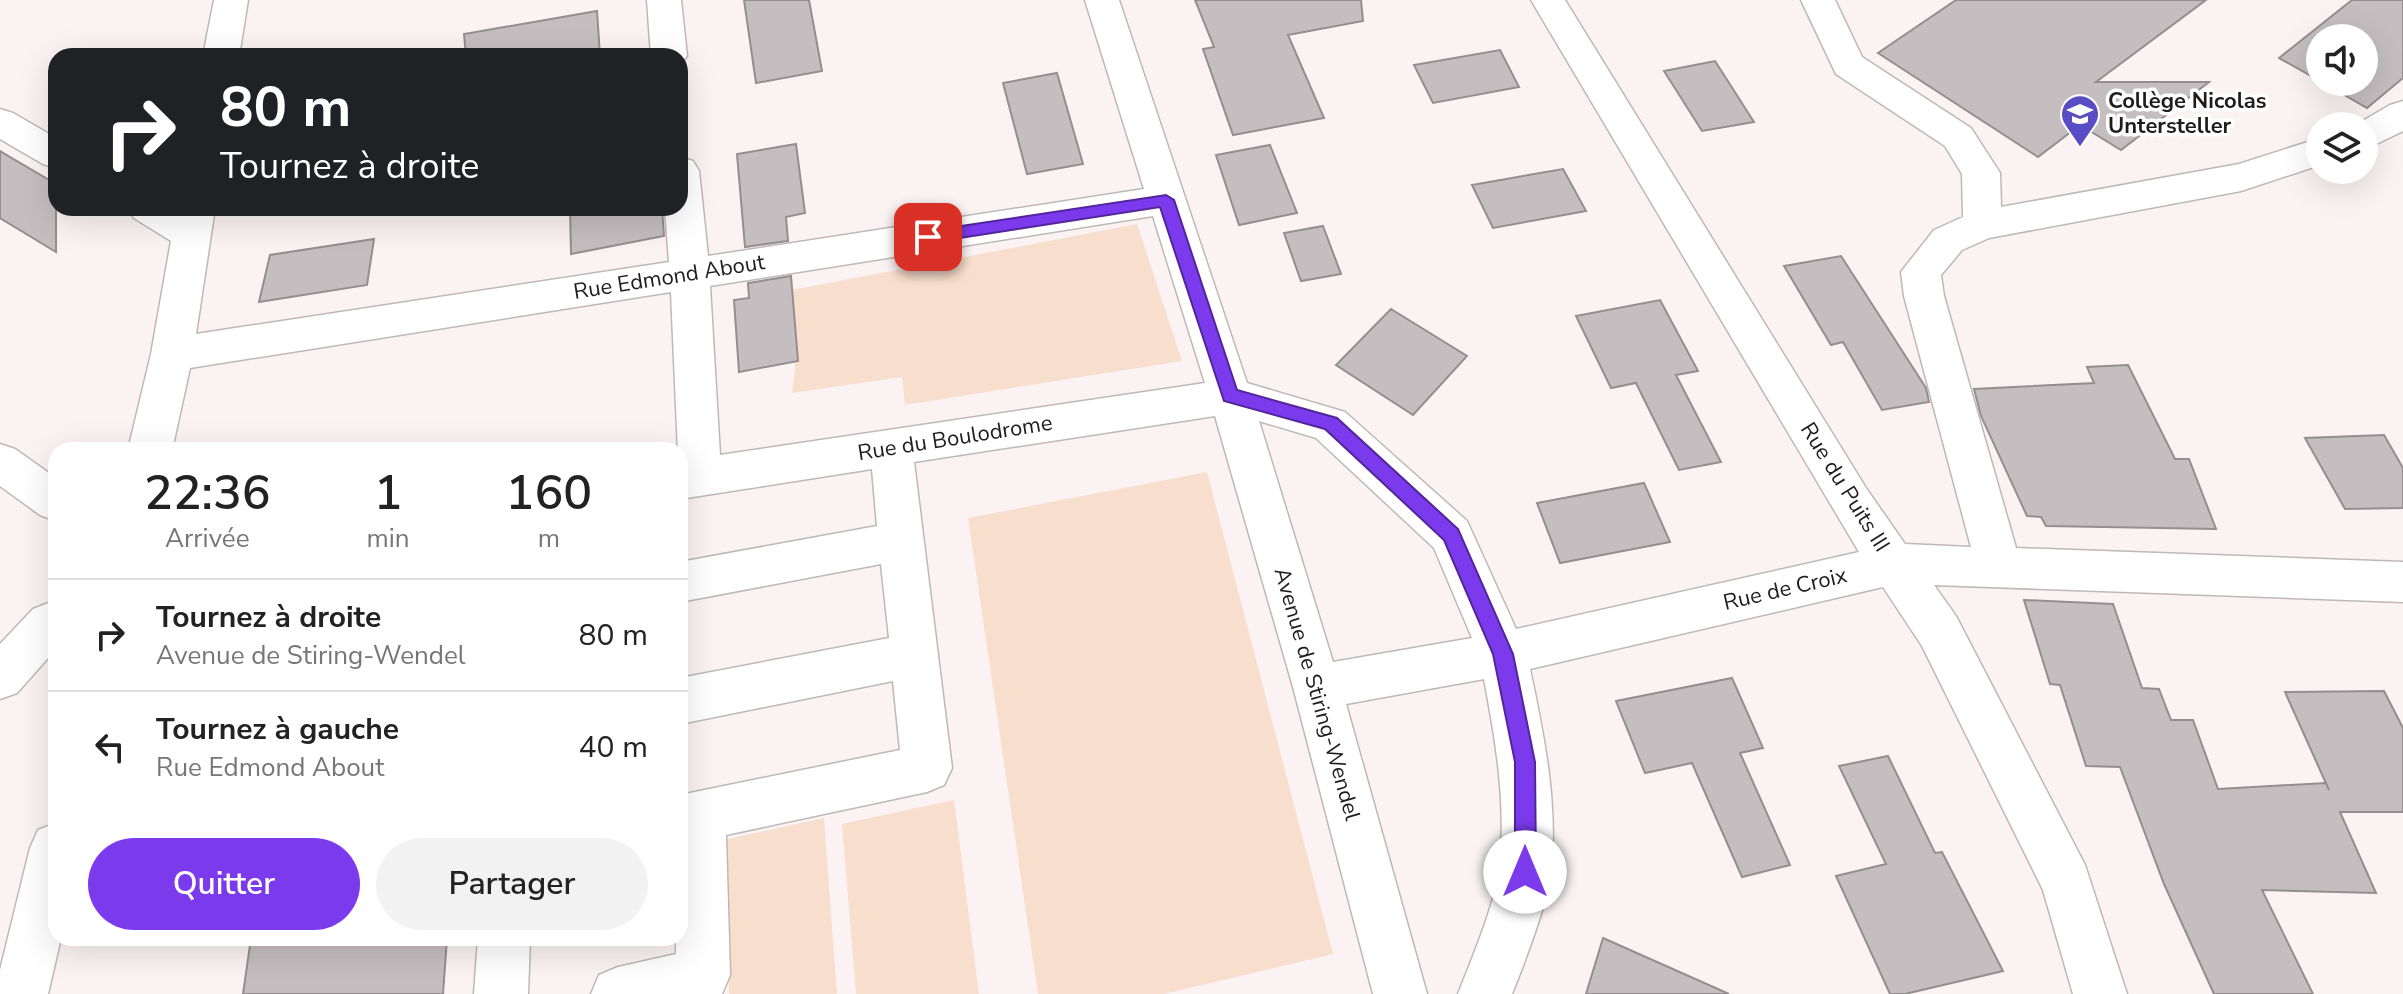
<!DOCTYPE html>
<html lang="fr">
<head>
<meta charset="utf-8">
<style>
  :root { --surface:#fff; --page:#f2f2f2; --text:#222; --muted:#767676; --line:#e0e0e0; --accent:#7c3aed }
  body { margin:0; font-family:"Nunito Sans",sans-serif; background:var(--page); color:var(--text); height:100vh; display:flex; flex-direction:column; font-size:30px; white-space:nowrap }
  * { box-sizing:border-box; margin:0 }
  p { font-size:26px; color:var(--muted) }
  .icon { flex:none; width:44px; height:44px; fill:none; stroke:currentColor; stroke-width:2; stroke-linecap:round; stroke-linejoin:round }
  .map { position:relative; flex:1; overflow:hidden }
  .sheet { position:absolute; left:48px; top:442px; width:640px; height:504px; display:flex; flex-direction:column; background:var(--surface); border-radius:24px; box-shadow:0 8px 32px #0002 }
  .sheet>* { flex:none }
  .guide { position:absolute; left:48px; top:48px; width:640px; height:168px; border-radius:24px; box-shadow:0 8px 32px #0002; background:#202124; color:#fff; overflow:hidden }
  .buttons { position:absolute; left:2306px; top:24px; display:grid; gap:16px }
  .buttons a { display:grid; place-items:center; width:72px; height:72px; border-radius:50%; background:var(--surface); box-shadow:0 8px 32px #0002; font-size:40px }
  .pin { position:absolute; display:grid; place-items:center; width:68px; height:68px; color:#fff; margin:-34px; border-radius:16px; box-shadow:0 4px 12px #0006 }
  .me { position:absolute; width:88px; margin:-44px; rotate:0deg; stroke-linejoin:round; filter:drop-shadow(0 0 6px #0008) }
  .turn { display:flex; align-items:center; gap:28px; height:168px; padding:0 40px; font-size:36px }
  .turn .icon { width:104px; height:104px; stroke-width:2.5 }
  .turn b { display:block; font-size:56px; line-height:68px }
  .eta { display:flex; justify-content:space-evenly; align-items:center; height:136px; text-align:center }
  .eta b { font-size:48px; font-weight:600; line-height:56px }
  .primary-button { display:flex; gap:16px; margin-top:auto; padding:16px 40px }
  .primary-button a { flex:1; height:92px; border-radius:48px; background:var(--accent); color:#fff; font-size:32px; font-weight:600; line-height:92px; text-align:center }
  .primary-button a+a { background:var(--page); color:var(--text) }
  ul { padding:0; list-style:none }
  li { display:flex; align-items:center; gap:24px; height:112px; padding:0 40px; border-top:2px solid var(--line) }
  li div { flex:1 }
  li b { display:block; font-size:30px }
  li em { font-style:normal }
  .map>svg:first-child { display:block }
</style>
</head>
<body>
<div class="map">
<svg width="2403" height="994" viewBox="0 0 2403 994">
  <rect width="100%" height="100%" fill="#fbf3f3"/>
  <path fill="#f8decd" d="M 1137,224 L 1182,361 L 905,405 L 902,377 L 792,393 L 795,371 L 792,290 Z
    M 1207,472 L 1333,954 L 1164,994 L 1038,994 L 968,518 Z
    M 954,800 L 979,994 L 856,994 L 842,824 Z
    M 824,818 L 837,994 L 729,994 L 723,840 Z"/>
  <path fill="#c5bec0" stroke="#948e90" stroke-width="2" d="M 744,0 L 809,0 L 822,71 L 756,83 Z
    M 1195,0 L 1361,0 L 1363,21 L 1288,35 L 1324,118 L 1233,135 L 1203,49 L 1214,47 Z
    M 1956,0 L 2206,0 L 2096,82 L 2209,82 L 2121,150 L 2080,125 L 2038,157 L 1878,53 Z
    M 2352,0 L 2403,0 L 2403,78 L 2367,108 L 2322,82 L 2364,82 L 2364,38 L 2320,38 L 2320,81 L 2279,58 Z
    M 597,11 L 600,56 L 466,56 L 464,34 Z
    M 1500,50 L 1519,87 L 1433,103 L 1414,65 Z
    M 1715,61 L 1754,122 L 1702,131 L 1664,71 Z
    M 1057,73 L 1083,164 L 1027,174 L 1003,83 Z
    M 796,144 L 805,213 L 786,217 L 788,241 L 745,247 L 737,154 Z
    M 1270,145 L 1297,213 L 1239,225 L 1216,155 Z
    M 0,151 L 56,184 L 56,252 L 0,218 Z
    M 1563,169 L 1586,211 L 1493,228 L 1472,185 Z
    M 570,208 L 662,208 L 664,236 L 571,254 Z
    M 1323,226 L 1341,274 L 1301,281 L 1284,233 Z
    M 374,239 L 367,285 L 259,302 L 270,255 Z
    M 1841,256 L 1926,388 L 1929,402 L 1882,410 L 1843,342 L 1831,345 L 1784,266 Z
    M 791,276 L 798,361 L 739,372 L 734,300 L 749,298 L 748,283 Z
    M 1660,300 L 1698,371 L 1676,375 L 1721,462 L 1679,470 L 1636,383 L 1611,388 L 1576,316 Z
    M 1391,309 L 1467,356 L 1413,415 L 1336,365 Z
    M 2128,365 L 2175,459 L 2189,459 L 2216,529 L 2046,526 L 2041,517 L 2027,516 L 1981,416 L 1974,389 L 2094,383 L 2087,367 Z
    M 2384,435 L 2403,468 L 2403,508 L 2345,509 L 2305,438 Z
    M 1644,483 L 1670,542 L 1560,563 L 1537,503 Z
    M 2024,600 L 2113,604 L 2142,688 L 2159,689 L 2171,720 L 2193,720 L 2218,789 L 2326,783 L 2329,790 L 2285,692 L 2384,691 L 2403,728 L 2403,812 L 2340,812 L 2376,893 L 2262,890 L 2313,994 L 2214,994 L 2164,884 L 2120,767 L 2086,766 L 2060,685 L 2050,684 Z
    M 1732,678 L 1763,748 L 1740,753 L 1790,865 L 1742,877 L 1692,763 L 1645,773 L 1616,701 Z
    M 1888,756 L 1935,853 L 1942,852 L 2003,971 L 1905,994 L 1890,994 L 1836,876 L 1886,864 L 1839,766 Z
    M 251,938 L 447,938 L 443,994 L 243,994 Z
    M 1603,938 L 1729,994 L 1586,994 Z"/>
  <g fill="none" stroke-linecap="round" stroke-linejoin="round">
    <g stroke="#bfb8b8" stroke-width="3">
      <path id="minor" d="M 214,0 L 248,0 L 239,56 L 203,56 Z
        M 647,0 L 681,0 L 687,56 L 681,64 L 680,56 L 651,56 Z
        M 1085,0 L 1119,0 L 1247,383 L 1345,412 L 1467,521 L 1516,629 L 1859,552 L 1531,0 L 1565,0 L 1866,488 L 1905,544 L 1971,547 L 1904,296 L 1901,272 L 1934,230 L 1963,217 L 1962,174 L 1945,146 L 1836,74 L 1801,0 L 1835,0 L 1862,57 L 1971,128 L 2000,173 L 2001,207 L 2239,164 L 2320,138 L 2320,165 L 2241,191 L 1989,238 L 1962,250 L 1941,275 L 1944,296 L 2016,548 L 2403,562 L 2403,602 L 1934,585 L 1956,616 L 2085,865 L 2127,994 L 2073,994 L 2043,890 L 1922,646 L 1883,587 L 1530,669 C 1544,735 1558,803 1551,871 C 1547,905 1525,961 1512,994 L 1458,994 C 1471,961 1495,904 1499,870 C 1507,806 1496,742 1484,679 L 1346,704 L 1427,994 L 1373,994 L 1293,687 L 1215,416 L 914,462 L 952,768 L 944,785 L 927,792 L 726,835 L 730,975 L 722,994 L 591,994 L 599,975 L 618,967 L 676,954 L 676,938 L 680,938 L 680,795 L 900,750 L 893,681 L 680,724 L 680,678 L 889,638 L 881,564 L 680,602 L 680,562 L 877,526 L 872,469 L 680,499 L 671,292 L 190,368 L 172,450 L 128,450 L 151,354 L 171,241 L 134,218 L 128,208 L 215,208 L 196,334 L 669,262 L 665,208 L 680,208 L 680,157 L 693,161 L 699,171 L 708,256 L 1144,189 ZM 1153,216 L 1205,383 L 720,455 L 710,286 ZM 1259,421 L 1316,438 L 1434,548 L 1472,638 L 1333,662 Z
        M 2403,101 L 2403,131 L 2364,150 L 2364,126 L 2354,126 L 2390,105 Z
        M 0,109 L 13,113 L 56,138 L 56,168 L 43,164 L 0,139 Z
        M 0,444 L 15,449 L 56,478 L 56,521 L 40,515 L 0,486 Z
        M 56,600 L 56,649 L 17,693 L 0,699 L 0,644 L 33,609 Z
        M 56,823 L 56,938 L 61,938 L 48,994 L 0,994 L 0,970 L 30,848 L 38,830 Z
        M 478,938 L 530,938 L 528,994 L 474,994 Z"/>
    </g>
    <use href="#minor" fill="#fff" fill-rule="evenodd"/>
  </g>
  <path fill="#7c3aed" stroke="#51269a" stroke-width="2" d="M 1166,195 L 1174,200 L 1237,390 L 1337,418 L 1458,529 L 1513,654 L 1535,762 L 1536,872 L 1533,879 L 1525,882 L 1518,879 L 1515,872 L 1515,762 L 1493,654 L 1444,540 L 1325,429 L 1224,401 L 1160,207 L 928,243 L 920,237 L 928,231 Z"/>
  <defs>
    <g id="school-pin" transform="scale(2)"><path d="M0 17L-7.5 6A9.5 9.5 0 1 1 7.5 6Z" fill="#594dc5" stroke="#fff"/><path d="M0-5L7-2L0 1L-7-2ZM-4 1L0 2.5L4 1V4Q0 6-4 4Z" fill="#fff"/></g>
  </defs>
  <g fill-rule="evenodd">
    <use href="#school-pin" x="2080" y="114"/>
  </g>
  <g text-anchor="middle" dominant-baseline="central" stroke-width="7" stroke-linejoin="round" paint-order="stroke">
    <g font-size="22" font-weight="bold" fill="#1f1c1c" stroke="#fff" text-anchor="start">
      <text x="2108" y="101">Collège Nicolas<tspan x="2108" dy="25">Untersteller</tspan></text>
    </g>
    <g font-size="22" fill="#1f1c1c" stroke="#fff">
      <text transform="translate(669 277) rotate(-9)">Rue Edmond About</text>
      <text transform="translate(955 438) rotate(-9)">Rue du Boulodrome</text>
      <text transform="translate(1845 487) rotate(58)">Rue du Puits III</text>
      <text transform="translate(1785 589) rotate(-13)">Rue de Croix</text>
      <text transform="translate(1317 694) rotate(74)">Avenue de Stiring-Wendel</text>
    </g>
  </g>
</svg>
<div class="buttons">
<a><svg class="icon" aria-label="sound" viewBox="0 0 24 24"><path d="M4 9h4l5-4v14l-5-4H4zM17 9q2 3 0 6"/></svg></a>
<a><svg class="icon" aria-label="layers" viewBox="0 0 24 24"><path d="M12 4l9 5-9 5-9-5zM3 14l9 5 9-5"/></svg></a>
</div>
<div class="pin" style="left:928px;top:237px;background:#d93025"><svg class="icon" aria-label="arrive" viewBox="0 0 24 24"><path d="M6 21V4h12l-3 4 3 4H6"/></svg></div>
<svg class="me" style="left:1525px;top:872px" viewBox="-20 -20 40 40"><circle r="19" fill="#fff"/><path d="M0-13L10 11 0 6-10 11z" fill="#7c3aed"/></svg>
<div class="guide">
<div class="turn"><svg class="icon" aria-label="right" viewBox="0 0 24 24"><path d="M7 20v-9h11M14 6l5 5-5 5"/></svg><div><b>80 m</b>Tournez à droite</div></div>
</div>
<section class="sheet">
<div class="eta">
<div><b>22:36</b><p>Arrivée</p></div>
<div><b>1</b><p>min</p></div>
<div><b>160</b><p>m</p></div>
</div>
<ul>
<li><svg class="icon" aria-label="right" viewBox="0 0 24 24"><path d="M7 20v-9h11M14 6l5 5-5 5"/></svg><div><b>Tournez à droite</b><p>Avenue de Stiring-Wendel</p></div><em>80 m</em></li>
<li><svg class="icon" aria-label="left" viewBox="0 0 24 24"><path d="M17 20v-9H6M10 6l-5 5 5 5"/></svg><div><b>Tournez à gauche</b><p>Rue Edmond About</p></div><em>40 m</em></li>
</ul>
<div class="primary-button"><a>Quitter</a><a>Partager</a></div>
</section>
</div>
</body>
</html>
